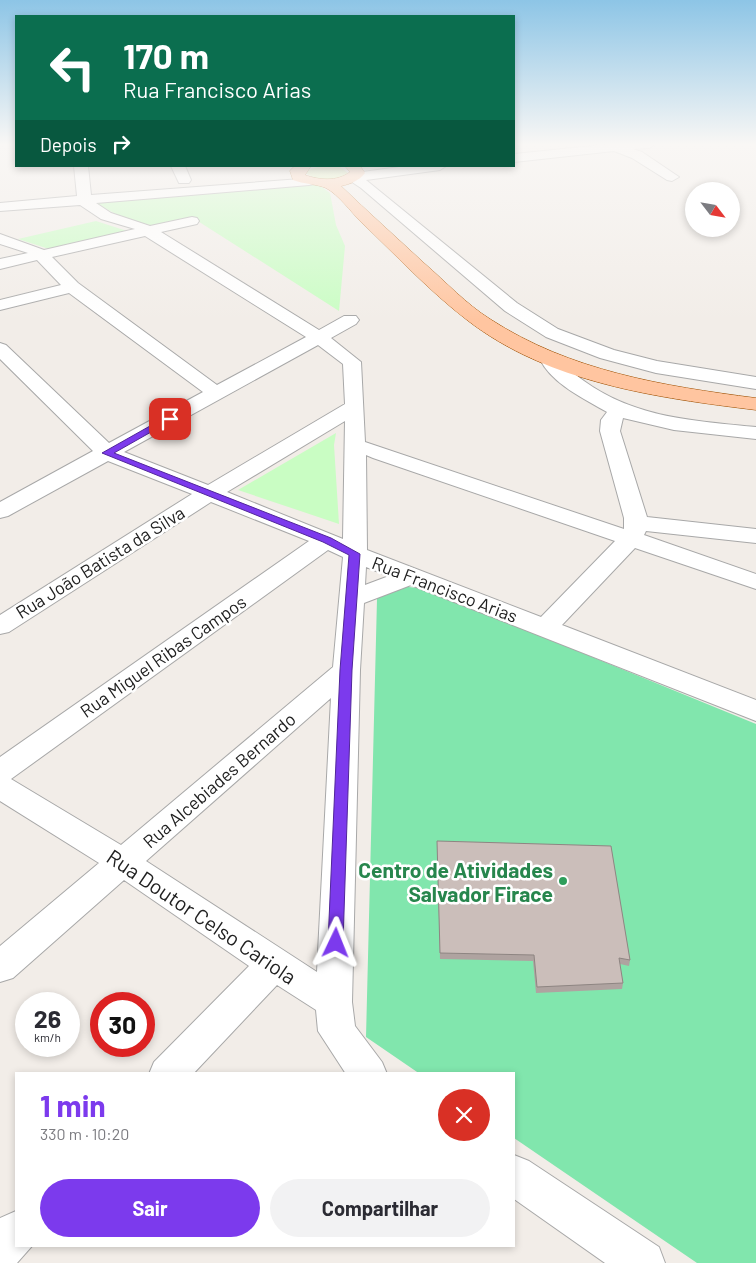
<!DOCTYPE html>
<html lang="pt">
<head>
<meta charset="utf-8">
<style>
  :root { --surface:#fff; --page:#f2f2f3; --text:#2b2b33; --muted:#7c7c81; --accent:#7c3aed }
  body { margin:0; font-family:Barlow,sans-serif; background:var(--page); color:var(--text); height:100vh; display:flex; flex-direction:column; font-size:19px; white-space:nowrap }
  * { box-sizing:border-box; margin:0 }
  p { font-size:16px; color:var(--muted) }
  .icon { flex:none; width:28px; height:28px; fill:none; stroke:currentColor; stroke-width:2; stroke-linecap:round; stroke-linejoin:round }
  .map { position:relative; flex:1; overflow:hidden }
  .side { position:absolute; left:15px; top:1072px; width:500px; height:175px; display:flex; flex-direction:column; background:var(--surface); border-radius:0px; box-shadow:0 2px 8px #0003 }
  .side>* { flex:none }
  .banner { position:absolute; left:15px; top:15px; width:500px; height:152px; border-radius:0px; box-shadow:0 2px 8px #0003; background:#0b6e4f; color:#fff; overflow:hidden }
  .needle { width:32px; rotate:121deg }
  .fabs { position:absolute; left:685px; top:182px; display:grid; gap:10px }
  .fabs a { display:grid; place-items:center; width:55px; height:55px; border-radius:50%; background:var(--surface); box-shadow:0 2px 8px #0003; font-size:25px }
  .speed { position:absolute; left:15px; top:992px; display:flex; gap:10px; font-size:25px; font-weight:700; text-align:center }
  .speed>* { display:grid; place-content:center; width:65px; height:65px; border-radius:50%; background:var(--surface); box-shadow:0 2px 8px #0003; line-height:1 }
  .speed small { font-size:12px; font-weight:400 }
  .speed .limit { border:8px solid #d22; background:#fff; color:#111 }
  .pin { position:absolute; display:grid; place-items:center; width:42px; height:42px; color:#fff; margin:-21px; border-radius:10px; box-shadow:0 2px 8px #0006 }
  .me { position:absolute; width:55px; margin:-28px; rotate:2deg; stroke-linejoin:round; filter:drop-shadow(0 0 4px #0008) }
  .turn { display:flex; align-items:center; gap:18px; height:105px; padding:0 25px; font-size:22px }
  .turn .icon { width:65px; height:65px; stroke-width:2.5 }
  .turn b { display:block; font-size:35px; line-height:42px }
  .then { display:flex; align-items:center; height:48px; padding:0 25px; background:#0003; gap:10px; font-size:19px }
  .round { display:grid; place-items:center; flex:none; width:52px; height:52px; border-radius:26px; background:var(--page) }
  .overview { display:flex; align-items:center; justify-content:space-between; height:85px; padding:0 25px }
  h1 { font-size:30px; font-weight:700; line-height:38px; color:var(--accent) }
  .button { display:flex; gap:10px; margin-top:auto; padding:10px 25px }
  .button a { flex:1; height:58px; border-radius:30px; background:var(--accent); color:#fff; font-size:20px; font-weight:700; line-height:58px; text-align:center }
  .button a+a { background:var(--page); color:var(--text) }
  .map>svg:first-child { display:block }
</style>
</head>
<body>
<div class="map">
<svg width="756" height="1263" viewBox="0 0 756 1263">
  <rect width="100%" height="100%" fill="#f2ede8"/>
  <path fill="#d8efab" d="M 321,166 L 340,167 L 348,173 C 338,181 317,182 306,173 L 309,170 Z"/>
  <path fill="#c9fdc3" d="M 294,183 L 319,185 L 330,193 L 336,225 L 345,246 L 339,311 L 193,218 L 154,226 L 123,218 L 92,201 Z
    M 96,221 L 127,231 L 49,249 L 18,239 Z
    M 336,433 L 334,445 L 339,524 L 238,490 Z"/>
  <path fill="#81e6ad" d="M 400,586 L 426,589 L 756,724 L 756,1263 L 697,1263 L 514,1138 L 514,1074 L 420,1074 L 366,1037 L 377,599 L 385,590 Z"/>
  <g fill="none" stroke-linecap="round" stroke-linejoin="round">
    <g stroke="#a8a8a8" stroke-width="2">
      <path id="minor" d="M 612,144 L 655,144 L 649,148 L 633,149 L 642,152 L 679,177 L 672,181 L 667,180 L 632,158 L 614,151 L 514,162 L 514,154 Z
        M 74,166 L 88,166 L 91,195 L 314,178 L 316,181 L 314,184 L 309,185 L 96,203 L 111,213 L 150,226 L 192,217 L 197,218 L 199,221 L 197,224 L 161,232 L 319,330 L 344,316 L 356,316 L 359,320 L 356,324 L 331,338 L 361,362 L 365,442 L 624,529 L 624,518 L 600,431 L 601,420 L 607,412 C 584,399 551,383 540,359 L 542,355 L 556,355 C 563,366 573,373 584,381 C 635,418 695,421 756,427 L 756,439 L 674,430 L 623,418 L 620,431 L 647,517 L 756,529 L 756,543 L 646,531 L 644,535 L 756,574 L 756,589 L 635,548 L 562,625 L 756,700 L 756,721 L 411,585 L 364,603 L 360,670 L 352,1002 L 355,1026 L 382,1062 L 387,1074 L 346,1074 L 318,1031 L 316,1010 L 277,985 L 193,1074 L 149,1074 L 154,1062 L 249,966 L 124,880 L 13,978 L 0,982 L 0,946 L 99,863 L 0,801 L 0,757 L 309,541 L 211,502 L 9,632 L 0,634 L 0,615 L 192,494 L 108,461 L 8,516 L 0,518 L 0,502 L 93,451 L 0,359 L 0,343 L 6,345 L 109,443 L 203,392 L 69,293 L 0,310 L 0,300 L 61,285 L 37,260 L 0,269 L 0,259 L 28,253 L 0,244 L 0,234 L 44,250 L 135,229 L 101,219 L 80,205 L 0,211 L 0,203 L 77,196 ZM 145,236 L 306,337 L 217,385 L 78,283 L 52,257 ZM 318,345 L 343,364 L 345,404 L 208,485 L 124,452 ZM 345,421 L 343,539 L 227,492 ZM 366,455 L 373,458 L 615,541 L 541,617 L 367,550 ZM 328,550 L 343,557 L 333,667 L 121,845 L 11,779 ZM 366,567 L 389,576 L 365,585 ZM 331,698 L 317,972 L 146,861 Z
        M 171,166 L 185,166 L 191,180 L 189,183 L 179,183 Z
        M 407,166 L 446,166 L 440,170 L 366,180 L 517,303 L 558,329 L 614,350 L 657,361 L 756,377 L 756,389 L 656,373 L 600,358 L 546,337 L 505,311 L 361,188 L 346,178 L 355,173 Z
        M 514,1155 L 529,1161 L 659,1247 L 665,1263 L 605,1263 L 514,1199 Z
        M 16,1211 L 16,1246 L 32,1246 L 17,1263 L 0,1263 L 0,1218 Z"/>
    </g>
    <g stroke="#9f4f00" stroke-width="1">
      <path id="major" d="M 295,166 L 311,166 L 305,175 C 319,180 337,182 350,172 L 345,166 L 360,166 L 365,173 C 359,181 350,184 341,186 C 368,212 396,237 424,263 C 446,282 466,304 490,319 C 570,371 663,386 756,398 L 756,410 C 658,398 548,383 467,320 C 429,291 396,255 361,222 C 351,212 339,195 326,188 C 317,184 303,184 293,180 L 290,171 Z"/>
    </g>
    <use href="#minor" fill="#fff" fill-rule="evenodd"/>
    <use href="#major" fill="#ffc5a0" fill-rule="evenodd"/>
  </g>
  <path fill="#afa3a0" d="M 437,841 L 630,960 L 629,966 L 620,964 L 623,983 L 622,989 L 536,993 L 533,961 L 440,959 Z"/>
  <path fill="#cbbeba" stroke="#8e8582" d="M 437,841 L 611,846 L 630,960 L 619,958 L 623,983 L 537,987 L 534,955 L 440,953 Z"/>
  <linearGradient id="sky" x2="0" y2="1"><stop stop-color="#8dc5e6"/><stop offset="0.45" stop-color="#f9f7f5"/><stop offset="1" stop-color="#f9f7f5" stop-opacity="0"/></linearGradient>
  <rect width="756" height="321" fill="url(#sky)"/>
  <path fill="#7c3aed" stroke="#51269a" d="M 166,417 L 174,419 L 114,453 L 331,538 L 360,554 L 352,670 L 343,943 L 341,948 L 336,950 L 331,948 L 328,943 L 340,670 L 349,555 L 323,542 L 102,453 Z"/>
  <circle fill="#2e9e5b" stroke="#fff" stroke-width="2" cx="563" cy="881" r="5"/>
  <g text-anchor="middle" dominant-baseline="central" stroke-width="5" stroke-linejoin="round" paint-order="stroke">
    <g font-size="18" fill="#212121" stroke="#fff">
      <text transform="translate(100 562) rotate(-32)">Rua João Batista da Silva</text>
      <text transform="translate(445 589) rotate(21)">Rua Francisco Arias</text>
      <text transform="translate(163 656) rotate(-35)">Rua Miguel Ribas Campos</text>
      <text transform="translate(219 780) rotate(-41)">Rua Alcebiades Bernardo</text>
    </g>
    <g font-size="21" font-weight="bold" fill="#27864d" stroke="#fff" text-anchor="end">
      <text x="553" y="869">Centro de Atividades<tspan x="553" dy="24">Salvador Firace</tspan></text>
    </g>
    <g font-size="21" fill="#212121" stroke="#fff">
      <text transform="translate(202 916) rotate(34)">Rua Doutor Celso Cariola</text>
    </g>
  </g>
</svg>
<div class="fabs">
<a><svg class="needle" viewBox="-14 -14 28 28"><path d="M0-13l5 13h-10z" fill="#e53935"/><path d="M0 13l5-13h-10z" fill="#7c7c81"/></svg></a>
</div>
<div class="speed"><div>26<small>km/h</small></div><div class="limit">30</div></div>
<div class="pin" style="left:170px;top:419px;background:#d93025"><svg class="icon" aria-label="arrive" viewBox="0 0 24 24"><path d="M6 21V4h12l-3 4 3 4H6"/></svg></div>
<svg class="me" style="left:336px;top:943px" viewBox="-20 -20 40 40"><path d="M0-17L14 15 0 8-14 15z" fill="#7c3aed" stroke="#fff" stroke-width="4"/></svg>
<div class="banner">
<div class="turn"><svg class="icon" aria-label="left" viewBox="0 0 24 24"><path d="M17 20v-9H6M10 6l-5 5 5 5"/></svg><div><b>170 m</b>Rua Francisco Arias</div></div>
<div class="then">Depois<svg class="icon" aria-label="right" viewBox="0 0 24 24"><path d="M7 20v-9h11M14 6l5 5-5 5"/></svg></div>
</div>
<section class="side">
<div class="overview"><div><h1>1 min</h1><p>330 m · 10:20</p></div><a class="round" style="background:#d93025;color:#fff"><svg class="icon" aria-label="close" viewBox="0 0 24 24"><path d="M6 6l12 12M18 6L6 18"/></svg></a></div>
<div class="button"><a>Sair</a><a>Compartilhar</a></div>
</section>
</div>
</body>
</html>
